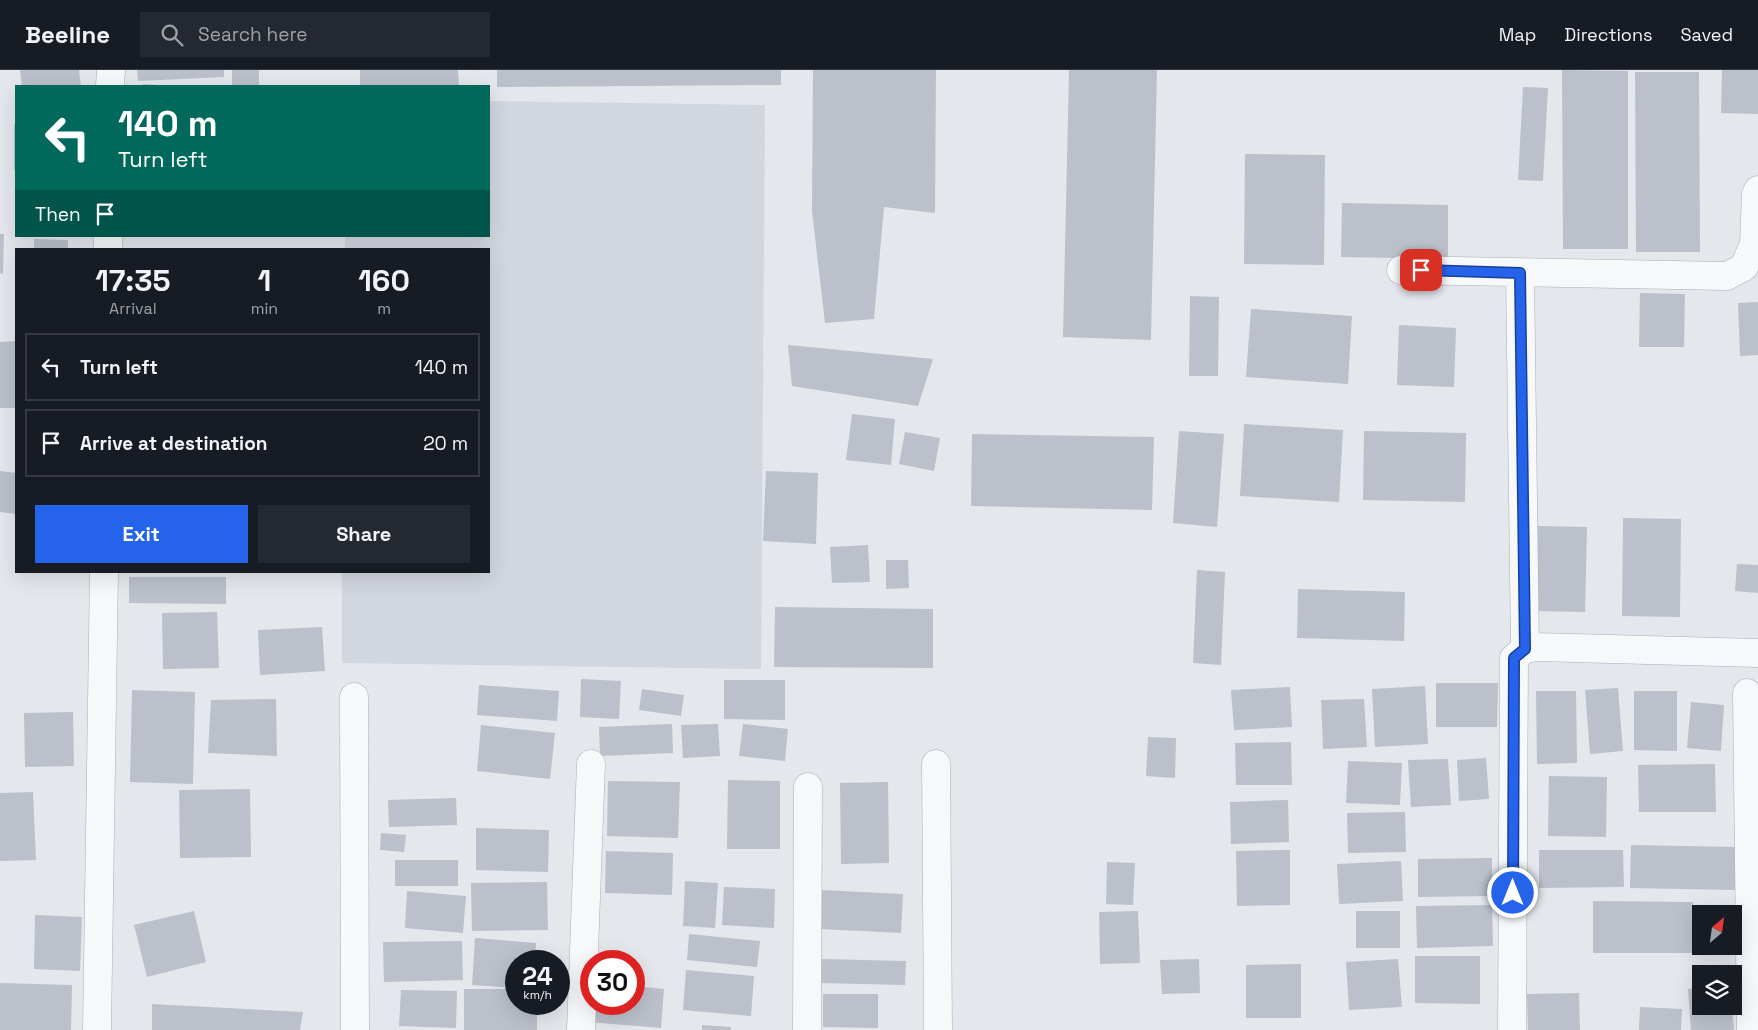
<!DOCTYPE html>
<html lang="en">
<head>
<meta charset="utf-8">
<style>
  :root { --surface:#171b24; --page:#242831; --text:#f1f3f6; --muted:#9ea1a6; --line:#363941; --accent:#2563eb }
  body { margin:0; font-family:"Space Grotesk",sans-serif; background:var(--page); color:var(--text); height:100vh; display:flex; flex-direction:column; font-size:19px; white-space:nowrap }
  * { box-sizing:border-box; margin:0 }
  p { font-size:16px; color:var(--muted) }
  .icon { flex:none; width:28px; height:28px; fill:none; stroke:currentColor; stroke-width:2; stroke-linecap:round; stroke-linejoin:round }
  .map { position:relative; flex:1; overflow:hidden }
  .panel { position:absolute; left:15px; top:178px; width:475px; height:325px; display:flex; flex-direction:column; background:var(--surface); border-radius:0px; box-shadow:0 5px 20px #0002 }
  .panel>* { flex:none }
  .top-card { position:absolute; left:15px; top:15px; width:475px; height:152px; border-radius:0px; box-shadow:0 5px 20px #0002; background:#00695c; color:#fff; overflow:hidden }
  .needle { width:32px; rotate:29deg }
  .buttons { position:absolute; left:1692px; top:835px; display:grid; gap:10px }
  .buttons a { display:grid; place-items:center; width:50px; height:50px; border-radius:0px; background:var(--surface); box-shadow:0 5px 20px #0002; font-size:25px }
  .speed { position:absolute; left:505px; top:880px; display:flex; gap:10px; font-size:25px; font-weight:700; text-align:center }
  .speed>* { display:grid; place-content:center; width:65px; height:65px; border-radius:50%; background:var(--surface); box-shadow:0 5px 20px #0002; line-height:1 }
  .speed small { font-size:12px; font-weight:400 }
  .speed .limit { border:8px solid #d22; background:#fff; color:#111 }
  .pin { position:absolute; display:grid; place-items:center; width:42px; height:42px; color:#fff; margin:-21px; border-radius:10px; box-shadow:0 2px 8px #0006 }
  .me { position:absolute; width:55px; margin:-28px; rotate:0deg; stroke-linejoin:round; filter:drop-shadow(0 0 4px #0008) }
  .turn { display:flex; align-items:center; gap:18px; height:105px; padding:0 20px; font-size:22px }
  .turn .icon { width:65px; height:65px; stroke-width:2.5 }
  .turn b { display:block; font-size:35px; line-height:42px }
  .then { display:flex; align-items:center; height:48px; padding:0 20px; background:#0003; gap:10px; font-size:19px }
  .eta { display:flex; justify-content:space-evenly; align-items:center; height:85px; text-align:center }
  .eta b { font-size:30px; font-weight:700; line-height:35px }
  .cta { display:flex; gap:10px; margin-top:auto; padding:10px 20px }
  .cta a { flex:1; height:58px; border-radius:0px; background:var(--accent); color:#fff; font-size:20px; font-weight:700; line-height:58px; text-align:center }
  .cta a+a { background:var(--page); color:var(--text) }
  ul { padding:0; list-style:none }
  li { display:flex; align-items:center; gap:15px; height:68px; margin:0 10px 8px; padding:0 10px; border:2px solid var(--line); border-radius:0px }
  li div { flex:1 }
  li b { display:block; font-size:19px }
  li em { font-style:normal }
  header { display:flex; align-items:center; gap:30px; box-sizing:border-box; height:70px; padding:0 25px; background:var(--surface); border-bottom:1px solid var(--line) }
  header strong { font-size:24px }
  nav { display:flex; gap:28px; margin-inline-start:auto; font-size:18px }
  .search { width:350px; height:45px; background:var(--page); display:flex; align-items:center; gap:12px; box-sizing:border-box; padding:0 18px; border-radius:0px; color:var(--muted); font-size:19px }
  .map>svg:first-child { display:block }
</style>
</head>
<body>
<header>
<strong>Beeline</strong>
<div class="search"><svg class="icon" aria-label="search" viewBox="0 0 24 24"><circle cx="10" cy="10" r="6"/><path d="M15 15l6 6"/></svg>Search here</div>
<nav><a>Map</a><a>Directions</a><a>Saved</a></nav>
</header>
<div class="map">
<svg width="1758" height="960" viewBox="0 0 1758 960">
  <rect width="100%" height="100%" fill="#e4e7ec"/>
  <path fill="#d2d6de" d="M 489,31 L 765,35 L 761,599 L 342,593 L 342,501 L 489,501 L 489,179 L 345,179 L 345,166 L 489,166 Z"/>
  <path fill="#bbc0ca" d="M 20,0 L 79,0 L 81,16 L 22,16 Z
    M 137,0 L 224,0 L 224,7 L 138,11 Z
    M 232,0 L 259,0 L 259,16 L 232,16 Z
    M 360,0 L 458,0 L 459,16 L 360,16 Z
    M 497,0 L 781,0 L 781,15 L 497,17 Z
    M 813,0 L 936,0 L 935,143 L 884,137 L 874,249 L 825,253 L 812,141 Z
    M 1069,0 L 1157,0 L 1151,270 L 1063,267 Z
    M 1562,0 L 1628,1 L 1628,179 L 1563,179 Z
    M 1722,0 L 1758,0 L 1758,44 L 1721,43 Z
    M 1635,2 L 1699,2 L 1700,182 L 1636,182 Z
    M 143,14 L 158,15 L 158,16 L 143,16 Z
    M 1523,17 L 1548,18 L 1543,111 L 1518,110 Z
    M 14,54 L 16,54 L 16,100 L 14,100 Z
    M 1245,84 L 1325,85 L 1324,195 L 1244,194 Z
    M 1342,133 L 1448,135 L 1448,189 L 1341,187 Z
    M 0,164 L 4,164 L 3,204 L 0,203 Z
    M 34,169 L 68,170 L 68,179 L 34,179 Z
    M 1640,223 L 1685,224 L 1684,277 L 1639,277 Z
    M 1190,226 L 1219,227 L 1218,306 L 1189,306 Z
    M 1758,232 L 1758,285 L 1740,286 L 1738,233 Z
    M 1251,239 L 1352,246 L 1348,314 L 1246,307 Z
    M 1399,255 L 1456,258 L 1454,317 L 1397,315 Z
    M 16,271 L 16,338 L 0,338 L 0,272 Z
    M 788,275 L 933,289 L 918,336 L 792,316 Z
    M 852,344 L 895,349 L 891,395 L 846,390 Z
    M 1244,354 L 1343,360 L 1339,432 L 1240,426 Z
    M 1179,361 L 1224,364 L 1217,457 L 1173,453 Z
    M 1364,361 L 1466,363 L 1465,432 L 1363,430 Z
    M 905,362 L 940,368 L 934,401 L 899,394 Z
    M 972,364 L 1154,367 L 1152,440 L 971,436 Z
    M 0,401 L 16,403 L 16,444 L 0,442 Z
    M 766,401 L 818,403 L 816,474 L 763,471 Z
    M 1623,448 L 1681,449 L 1680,547 L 1622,546 Z
    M 1537,456 L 1587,457 L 1585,542 L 1535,541 Z
    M 868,475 L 870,512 L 832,513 L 830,477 Z
    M 886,490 L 908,490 L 909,518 L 886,519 Z
    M 1737,494 L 1758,495 L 1758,523 L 1735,521 Z
    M 1197,500 L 1225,502 L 1221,595 L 1193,593 Z
    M 129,507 L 226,507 L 226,534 L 129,533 Z
    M 1298,519 L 1405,522 L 1404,571 L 1297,568 Z
    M 775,537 L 933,539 L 933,598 L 774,597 Z
    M 217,542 L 219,598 L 163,599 L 162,543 Z
    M 322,557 L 325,601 L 260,605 L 258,560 Z
    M 581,609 L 621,611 L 619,649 L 580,647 Z
    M 724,610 L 785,610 L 785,650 L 724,649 Z
    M 1436,613 L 1498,613 L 1497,657 L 1436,657 Z
    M 479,615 L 559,621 L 557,651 L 477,645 Z
    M 1425,616 L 1428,674 L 1375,677 L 1372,619 Z
    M 1290,617 L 1292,657 L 1234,660 L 1231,620 Z
    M 1618,618 L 1623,681 L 1590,684 L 1585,620 Z
    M 642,619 L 684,625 L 681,646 L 639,640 Z
    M 132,620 L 195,622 L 193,714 L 130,712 Z
    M 1536,621 L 1576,621 L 1577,693 L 1537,694 Z
    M 1634,621 L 1677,621 L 1677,681 L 1634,680 Z
    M 276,629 L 277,686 L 208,683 L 211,630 Z
    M 1364,629 L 1367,677 L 1323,679 L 1321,630 Z
    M 1691,632 L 1724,635 L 1721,681 L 1687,678 Z
    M 73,642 L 74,696 L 25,697 L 24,643 Z
    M 672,654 L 673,683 L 600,686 L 599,657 Z
    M 718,654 L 720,686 L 683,688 L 681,655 Z
    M 743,654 L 788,659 L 785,691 L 739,686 Z
    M 481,655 L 555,663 L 550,709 L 477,701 Z
    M 1148,667 L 1176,668 L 1175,708 L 1146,706 Z
    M 1291,672 L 1292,715 L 1236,715 L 1235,673 Z
    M 1486,688 L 1489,729 L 1459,731 L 1457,690 Z
    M 1448,689 L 1451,735 L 1411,737 L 1408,690 Z
    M 1348,691 L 1402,693 L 1400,735 L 1346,733 Z
    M 1715,694 L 1716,742 L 1639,742 L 1638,695 Z
    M 1549,706 L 1607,707 L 1606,767 L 1548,766 Z
    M 728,710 L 780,711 L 780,779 L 727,779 Z
    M 608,711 L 680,712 L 678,768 L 607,766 Z
    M 888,712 L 889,793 L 841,794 L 840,713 Z
    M 250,719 L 251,787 L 180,788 L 179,720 Z
    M 33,722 L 36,790 L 0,791 L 0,723 Z
    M 456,728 L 457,755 L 389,757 L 388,730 Z
    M 1288,730 L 1289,772 L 1231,774 L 1230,732 Z
    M 1405,742 L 1406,782 L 1348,783 L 1347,743 Z
    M 476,758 L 549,760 L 548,802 L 476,800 Z
    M 381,763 L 406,765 L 404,782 L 380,780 Z
    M 1631,775 L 1736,777 L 1735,820 L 1630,818 Z
    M 1290,780 L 1290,835 L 1237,836 L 1236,781 Z
    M 1539,780 L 1623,780 L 1624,817 L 1539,818 Z
    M 606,781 L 673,783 L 672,825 L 605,823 Z
    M 1492,788 L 1492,826 L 1418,827 L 1418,789 Z
    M 395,790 L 458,790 L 458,816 L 395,816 Z
    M 1401,791 L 1403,831 L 1339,834 L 1337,794 Z
    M 1107,792 L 1135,793 L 1133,835 L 1106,834 Z
    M 685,811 L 718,813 L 715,858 L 683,856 Z
    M 547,812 L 548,860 L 472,861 L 471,813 Z
    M 724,817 L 775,819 L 774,858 L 722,855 Z
    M 821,820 L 903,824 L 901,863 L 820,859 Z
    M 407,821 L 466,826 L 463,863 L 405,858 Z
    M 1593,831 L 1693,832 L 1694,883 L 1593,883 Z
    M 1492,835 L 1493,876 L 1417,878 L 1416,836 Z
    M 194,841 L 206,892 L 147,907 L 134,855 Z
    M 1138,841 L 1140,893 L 1100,894 L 1099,842 Z
    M 1356,841 L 1400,841 L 1400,878 L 1356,878 Z
    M 35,845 L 82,847 L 80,901 L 34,899 Z
    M 689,864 L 760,871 L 757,897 L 687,890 Z
    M 475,868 L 536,873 L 535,891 L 516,891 L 516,918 L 472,915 Z
    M 462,871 L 463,910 L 384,912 L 383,872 Z
    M 1415,886 L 1480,886 L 1480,934 L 1415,933 Z
    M 821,889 L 906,891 L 905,915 L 821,913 Z
    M 1199,889 L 1200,923 L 1162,924 L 1160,890 Z
    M 1398,889 L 1402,937 L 1349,940 L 1346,892 Z
    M 1301,894 L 1301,948 L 1246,948 L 1246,895 Z
    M 686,900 L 754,906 L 751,946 L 683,940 Z
    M 0,913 L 72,915 L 71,960 L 0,960 Z
    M 634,916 L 664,919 L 661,958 L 588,952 L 591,934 L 634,934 Z
    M 1701,918 L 1701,936 L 1732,936 L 1734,960 L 1691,960 L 1688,919 Z
    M 464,919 L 516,919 L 516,934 L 537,934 L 537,960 L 464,960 Z
    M 401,920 L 457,921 L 456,958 L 399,956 Z
    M 1579,923 L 1580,960 L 1528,960 L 1527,924 Z
    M 823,924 L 878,924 L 878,958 L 823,957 Z
    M 152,934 L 303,942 L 300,960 L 152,960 Z
    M 1640,937 L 1682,939 L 1681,960 L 1639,960 Z
    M 702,955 L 731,957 L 731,960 L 702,960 Z"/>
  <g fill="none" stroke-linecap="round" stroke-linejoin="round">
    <g stroke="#a9aeb7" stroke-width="29">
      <path id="minor" d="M 1401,200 L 1727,206 L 1744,197 L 1754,174 L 1756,124 L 1758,120
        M 1520,203 L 1525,579
        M 1747,623 L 1751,960
        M 354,627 L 355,960
        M 936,694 L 938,960
        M 581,960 L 591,694
        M 807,960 L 808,717
        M 1512,960 L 1514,588 L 1525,579 L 1536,577 L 1758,583"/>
    </g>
    <g stroke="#a9aeb7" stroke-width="29">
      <path id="tertiary" d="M 110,16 L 111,0
        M 108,179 L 108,166
        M 97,960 L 104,501"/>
    </g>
    <use href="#minor" stroke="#f7f8fa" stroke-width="28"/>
    <use href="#tertiary" stroke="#f7f8fa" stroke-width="28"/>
  </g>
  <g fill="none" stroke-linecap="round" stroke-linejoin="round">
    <g stroke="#184099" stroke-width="12">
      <path id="route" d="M 1421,200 L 1520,203 L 1525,579 L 1514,588 L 1513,823"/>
    </g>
    <use href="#route" stroke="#2563eb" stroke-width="9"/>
  </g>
</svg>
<div class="buttons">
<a><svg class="needle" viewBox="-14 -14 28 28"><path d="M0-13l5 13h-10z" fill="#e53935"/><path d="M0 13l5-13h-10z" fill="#9ea1a6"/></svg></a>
<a><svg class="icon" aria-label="layers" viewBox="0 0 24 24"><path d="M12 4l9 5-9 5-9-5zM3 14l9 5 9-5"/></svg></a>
</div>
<div class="speed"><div>24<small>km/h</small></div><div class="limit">30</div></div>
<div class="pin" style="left:1421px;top:200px;background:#d93025"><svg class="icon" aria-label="arrive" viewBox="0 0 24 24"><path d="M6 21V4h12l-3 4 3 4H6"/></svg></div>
<svg class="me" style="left:1513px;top:823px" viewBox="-20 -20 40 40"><circle r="17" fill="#2563eb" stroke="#fff" stroke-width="3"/><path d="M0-11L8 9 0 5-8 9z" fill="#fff"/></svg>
<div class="top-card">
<div class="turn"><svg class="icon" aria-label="left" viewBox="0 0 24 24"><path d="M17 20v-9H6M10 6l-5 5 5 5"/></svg><div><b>140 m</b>Turn left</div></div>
<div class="then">Then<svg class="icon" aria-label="arrive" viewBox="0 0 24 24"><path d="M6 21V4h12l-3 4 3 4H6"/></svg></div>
</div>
<section class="panel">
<div class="eta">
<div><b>17:35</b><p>Arrival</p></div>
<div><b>1</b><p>min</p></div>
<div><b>160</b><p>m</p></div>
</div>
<ul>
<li><svg class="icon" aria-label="left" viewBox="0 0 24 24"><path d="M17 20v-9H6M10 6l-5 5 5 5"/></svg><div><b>Turn left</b></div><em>140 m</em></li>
<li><svg class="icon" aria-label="arrive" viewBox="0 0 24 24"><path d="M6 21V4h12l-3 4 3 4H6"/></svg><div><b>Arrive at destination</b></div><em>20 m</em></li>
</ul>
<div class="cta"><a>Exit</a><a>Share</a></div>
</section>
</div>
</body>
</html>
